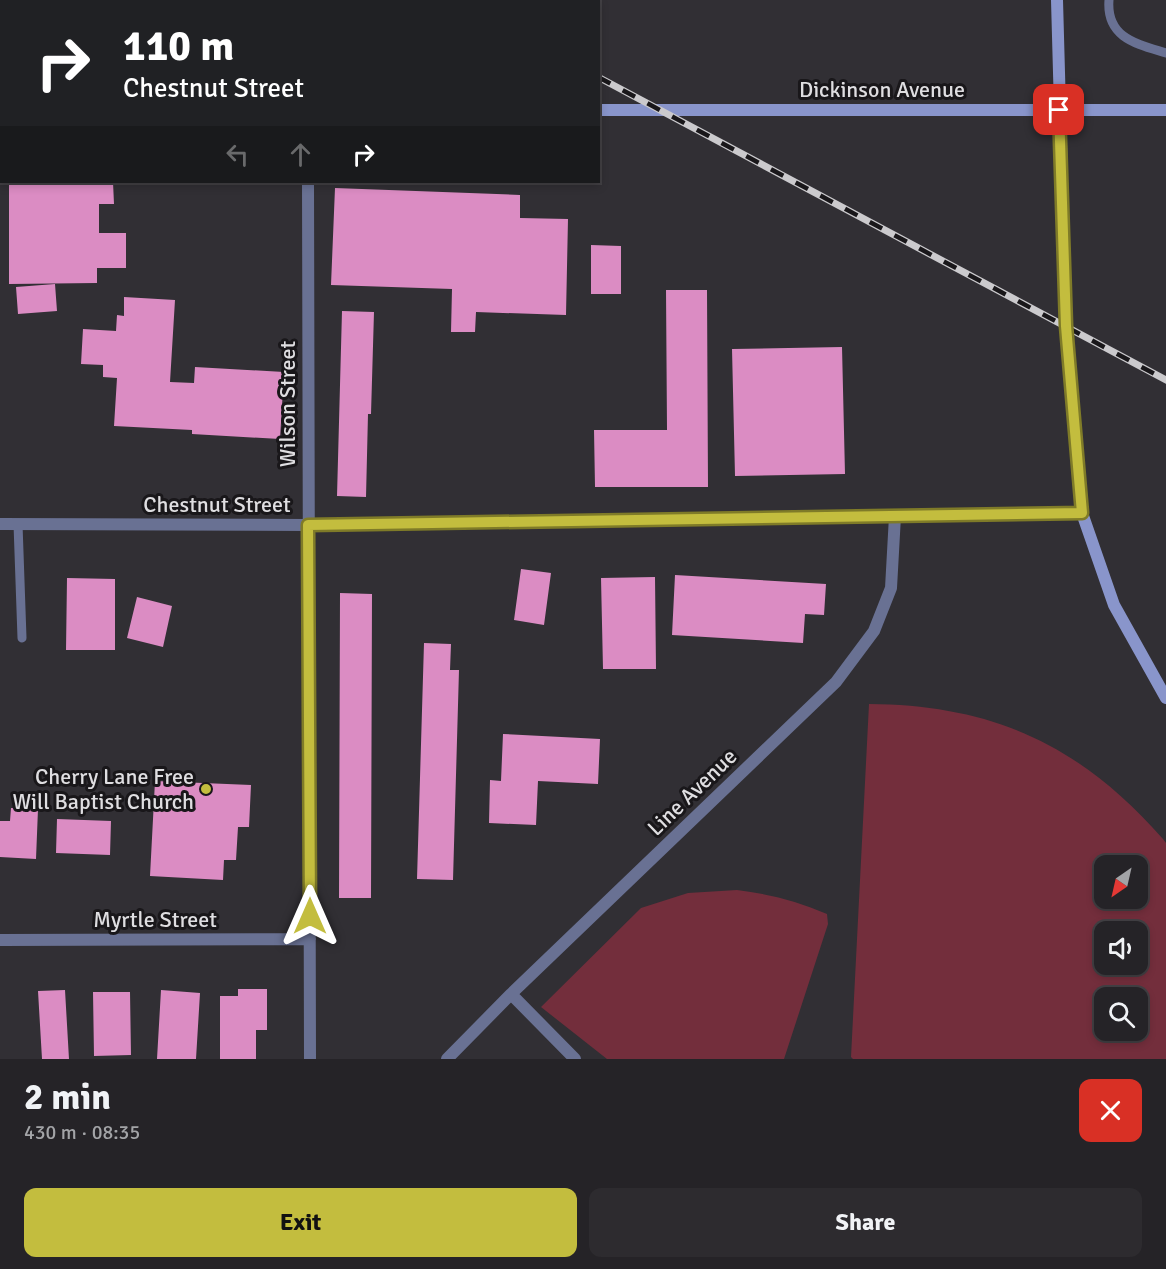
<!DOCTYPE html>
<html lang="en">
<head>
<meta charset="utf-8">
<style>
  :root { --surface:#252327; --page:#2d2b2f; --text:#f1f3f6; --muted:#a3a4a7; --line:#424044; --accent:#c3bd3e }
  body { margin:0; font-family:Signika,sans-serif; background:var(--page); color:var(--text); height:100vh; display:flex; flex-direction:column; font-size:22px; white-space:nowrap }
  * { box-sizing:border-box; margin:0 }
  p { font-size:20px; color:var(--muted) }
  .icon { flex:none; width:33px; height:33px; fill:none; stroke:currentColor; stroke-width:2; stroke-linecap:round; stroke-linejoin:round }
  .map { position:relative; height:1059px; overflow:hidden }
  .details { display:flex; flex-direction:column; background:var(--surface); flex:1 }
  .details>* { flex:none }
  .banner { position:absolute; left:0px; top:0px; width:600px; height:183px; box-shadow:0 3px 9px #0003,0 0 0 2px var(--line); background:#202124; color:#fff; overflow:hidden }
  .needle { width:39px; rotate:214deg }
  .controls { position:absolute; left:1094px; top:855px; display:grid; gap:12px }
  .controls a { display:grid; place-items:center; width:54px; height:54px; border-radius:12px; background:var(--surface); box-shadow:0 3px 9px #0003,0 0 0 2px var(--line); font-size:30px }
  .pin { position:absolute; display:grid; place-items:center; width:51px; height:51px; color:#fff; margin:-26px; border-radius:12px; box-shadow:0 3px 9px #0006 }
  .me { position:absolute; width:66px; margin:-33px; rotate:0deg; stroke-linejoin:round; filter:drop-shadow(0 0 4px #0008) }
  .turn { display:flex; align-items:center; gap:21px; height:126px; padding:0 24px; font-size:27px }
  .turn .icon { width:78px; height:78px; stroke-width:2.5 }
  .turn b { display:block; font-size:42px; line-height:51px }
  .lanes { display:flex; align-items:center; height:57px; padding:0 24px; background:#0003; justify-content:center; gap:30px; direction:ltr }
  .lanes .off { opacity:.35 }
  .round { display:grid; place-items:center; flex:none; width:63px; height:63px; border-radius:12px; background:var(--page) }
  .overview { display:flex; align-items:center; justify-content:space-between; height:102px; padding:0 24px }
  h1 { font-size:36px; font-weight:700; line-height:45px }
  .primary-button { display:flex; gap:12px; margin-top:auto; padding:12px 24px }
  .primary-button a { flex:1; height:69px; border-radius:12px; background:var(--accent); color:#111; font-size:24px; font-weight:700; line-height:69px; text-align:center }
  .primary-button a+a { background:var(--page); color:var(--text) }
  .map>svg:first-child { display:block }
</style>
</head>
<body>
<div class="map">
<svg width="1166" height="1059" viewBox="0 0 1166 1059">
  <rect width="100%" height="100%" fill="#312f34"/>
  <path fill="#732e3c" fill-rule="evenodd" d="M 869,704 C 995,705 1081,746 1163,839 L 1166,843 L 1166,1059 L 853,1059 L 851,1057 ZM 1104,866 L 1137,866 L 1137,898 L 1104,898 ZM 1104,932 L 1137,932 L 1137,964 L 1104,964 ZM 1104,998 L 1137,998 L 1137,1030 L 1104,1030 Z
    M 737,890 C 769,894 797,901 827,914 L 828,924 L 784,1059 L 607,1059 L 541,1007 L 641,908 L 688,893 Z"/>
  <path fill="#db8cc3" d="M 9,182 L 113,182 L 114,204 L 99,204 L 99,233 L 126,233 L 126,268 L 97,268 L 97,283 L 9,284 Z
    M 335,188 L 520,195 L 520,218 L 568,219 L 566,315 L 476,312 L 475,332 L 451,332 L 452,289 L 331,285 Z
    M 591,245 L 621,246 L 621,294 L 591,294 Z
    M 55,284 L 57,311 L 18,314 L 16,287 Z
    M 666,290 L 707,290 L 708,487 L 595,487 L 594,430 L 667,430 Z
    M 124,297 L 175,300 L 170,382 L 194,383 L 195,367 L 284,372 L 280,439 L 192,434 L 192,430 L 114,426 L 117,378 L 103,377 L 103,365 L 81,364 L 83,329 L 116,331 L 117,315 L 124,316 Z
    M 342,311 L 374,312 L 371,414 L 368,414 L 366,497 L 337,496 Z
    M 842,347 L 845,474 L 735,476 L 732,349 Z
    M 521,569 L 551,573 L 544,625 L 514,620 Z
    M 675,575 L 826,584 L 824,615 L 805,614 L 803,643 L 672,635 Z
    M 655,577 L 656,669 L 603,669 L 601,578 Z
    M 67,578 L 115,579 L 115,650 L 66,650 Z
    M 340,593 L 372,594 L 371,898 L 339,898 Z
    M 137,597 L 172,606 L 163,647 L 127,638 Z
    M 424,643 L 451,644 L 450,670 L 459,670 L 453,880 L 417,879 Z
    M 503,734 L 600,739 L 598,784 L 538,781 L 536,825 L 489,823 L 490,780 L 501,781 Z
    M 155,781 L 251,785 L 249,827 L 238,827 L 236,860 L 224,860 L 223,880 L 150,876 Z
    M 11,808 L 38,809 L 36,859 L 0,857 L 0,821 L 10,821 Z
    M 57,819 L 111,821 L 110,855 L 56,853 Z
    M 238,989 L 267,989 L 267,1030 L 256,1030 L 256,1059 L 220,1059 L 220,996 L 238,996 Z
    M 65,990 L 69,1059 L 42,1059 L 38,991 Z
    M 161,990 L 200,993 L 196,1059 L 157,1059 Z
    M 93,992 L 130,992 L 131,1055 L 94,1056 Z"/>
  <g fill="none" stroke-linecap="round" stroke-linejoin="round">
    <path stroke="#697193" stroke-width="9" d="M 1109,0 C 1106,38 1137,44 1166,53
      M 0,64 L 2,64
      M 18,524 L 22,638"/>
    <path stroke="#697193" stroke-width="12" d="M 308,182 L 310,1059
      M 0,524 L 308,525 L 1082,513
      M 0,940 L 310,939
      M 511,994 L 575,1059
      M 447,1059 L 511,994 L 836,682 L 874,631 L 891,588 L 895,516"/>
    <path stroke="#8995cb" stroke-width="12" d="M 1057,0 L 1066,326 L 1082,513 L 1114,605 L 1166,698
      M 0,109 L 2,109
      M 598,110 L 1166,110"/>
    <g stroke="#cbcacd" stroke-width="7">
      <path id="rail" d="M 454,0 L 457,2
        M 598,77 L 1166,380"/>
    </g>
    <use href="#rail" stroke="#19171a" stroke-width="4.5" stroke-dasharray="14" stroke-linecap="butt"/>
  </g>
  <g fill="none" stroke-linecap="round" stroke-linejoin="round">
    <g stroke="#7f7b28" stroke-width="15">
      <path id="route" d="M 310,916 L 308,525 L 1082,513 L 1066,326 L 1059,110"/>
    </g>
    <use href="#route" stroke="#c3bd3e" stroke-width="10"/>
  </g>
  <circle fill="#c3bd3e" stroke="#19171a" stroke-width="2" cx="206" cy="789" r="6"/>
  <g text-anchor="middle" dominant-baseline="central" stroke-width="6" stroke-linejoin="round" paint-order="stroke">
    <g font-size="22" fill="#dfdee1" stroke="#19171a">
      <text x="882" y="89">Dickinson Avenue</text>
      <text transform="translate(287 404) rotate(-90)">Wilson Street</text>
      <text x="217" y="504">Chestnut Street</text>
      <text transform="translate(692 792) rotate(-44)">Line Avenue</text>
      <text x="155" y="919">Myrtle Street</text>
    </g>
    <g font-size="22" fill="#dfdee1" stroke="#19171a" text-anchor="end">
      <text x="194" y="776">Cherry Lane Free<tspan x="194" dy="25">Will Baptist Church</tspan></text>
    </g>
  </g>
</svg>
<div class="controls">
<a><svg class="needle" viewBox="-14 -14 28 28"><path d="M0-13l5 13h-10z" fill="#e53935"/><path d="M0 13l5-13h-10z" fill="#a3a4a7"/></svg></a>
<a><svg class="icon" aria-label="sound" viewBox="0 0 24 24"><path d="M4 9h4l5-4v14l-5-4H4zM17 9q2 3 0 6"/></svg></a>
<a><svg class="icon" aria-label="search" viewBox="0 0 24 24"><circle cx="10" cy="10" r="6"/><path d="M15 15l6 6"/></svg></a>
</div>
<div class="pin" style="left:1059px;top:110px;background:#d93025"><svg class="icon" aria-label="arrive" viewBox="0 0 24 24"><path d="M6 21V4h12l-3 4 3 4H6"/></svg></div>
<svg class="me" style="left:310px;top:916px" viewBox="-20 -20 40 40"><path d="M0-17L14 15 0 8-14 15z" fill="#c3bd3e" stroke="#fff" stroke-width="4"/></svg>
<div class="banner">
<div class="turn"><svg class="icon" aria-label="right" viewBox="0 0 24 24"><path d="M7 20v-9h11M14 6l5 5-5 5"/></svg><div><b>110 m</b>Chestnut Street</div></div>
<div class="lanes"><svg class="icon off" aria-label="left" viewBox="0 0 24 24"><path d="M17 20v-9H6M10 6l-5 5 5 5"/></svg><svg class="icon off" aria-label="ahead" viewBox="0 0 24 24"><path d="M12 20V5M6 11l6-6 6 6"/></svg><svg class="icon" aria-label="right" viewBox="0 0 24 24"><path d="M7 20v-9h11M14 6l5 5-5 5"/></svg></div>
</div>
</div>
<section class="details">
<div class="overview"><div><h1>2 min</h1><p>430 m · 08:35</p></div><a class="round" style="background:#d93025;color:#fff"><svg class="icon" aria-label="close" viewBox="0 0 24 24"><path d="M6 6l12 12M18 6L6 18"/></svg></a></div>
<div class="primary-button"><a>Exit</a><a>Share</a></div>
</section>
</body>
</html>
